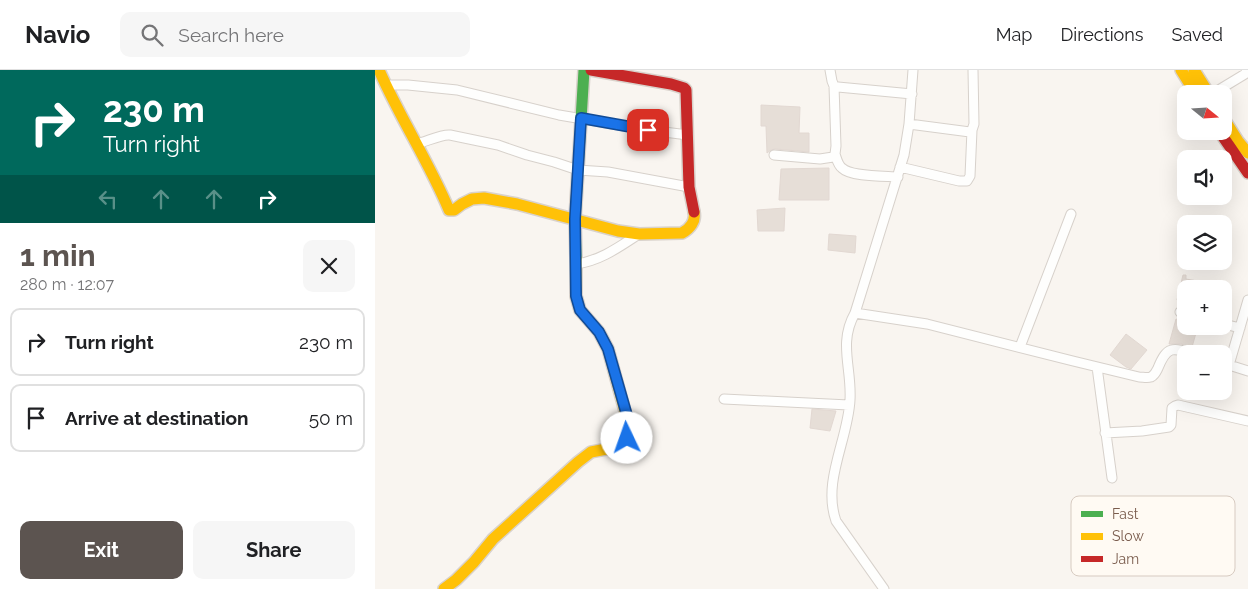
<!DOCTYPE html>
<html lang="en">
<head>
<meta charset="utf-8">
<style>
  :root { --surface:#fff; --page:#f6f6f6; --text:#202124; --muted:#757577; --line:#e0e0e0; --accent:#5c5450 }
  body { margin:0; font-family:Raleway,sans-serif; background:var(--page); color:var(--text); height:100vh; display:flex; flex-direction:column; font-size:19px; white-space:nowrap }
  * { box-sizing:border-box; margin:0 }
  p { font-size:16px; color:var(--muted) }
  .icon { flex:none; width:28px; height:28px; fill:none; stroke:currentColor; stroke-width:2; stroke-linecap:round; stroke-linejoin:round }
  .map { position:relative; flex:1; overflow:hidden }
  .side { display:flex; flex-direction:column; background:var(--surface); width:375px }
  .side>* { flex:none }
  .guide { background:#00695c; color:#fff; overflow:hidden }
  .needle { width:32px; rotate:108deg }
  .fabs { position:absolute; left:802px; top:15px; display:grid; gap:10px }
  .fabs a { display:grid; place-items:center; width:55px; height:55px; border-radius:10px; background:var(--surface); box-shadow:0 5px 20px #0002; font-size:25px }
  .pin { position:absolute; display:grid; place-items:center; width:42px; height:42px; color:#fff; margin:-21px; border-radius:10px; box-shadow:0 2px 8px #0006 }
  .me { position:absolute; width:55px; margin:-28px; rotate:357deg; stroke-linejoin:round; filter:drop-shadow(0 0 4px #0008) }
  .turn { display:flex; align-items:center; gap:18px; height:105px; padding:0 20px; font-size:22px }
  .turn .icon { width:65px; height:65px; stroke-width:2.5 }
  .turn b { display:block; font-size:35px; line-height:42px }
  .lanes { display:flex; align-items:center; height:48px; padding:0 20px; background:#0003; justify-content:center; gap:25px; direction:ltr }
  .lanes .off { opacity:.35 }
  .round { display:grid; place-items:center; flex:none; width:52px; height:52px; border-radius:10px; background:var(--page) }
  .summary { display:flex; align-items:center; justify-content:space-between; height:85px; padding:0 20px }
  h1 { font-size:30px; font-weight:700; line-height:38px; color:var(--accent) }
  .primary-button { display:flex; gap:10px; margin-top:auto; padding:10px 20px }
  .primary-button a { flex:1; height:58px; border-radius:10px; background:var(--accent); color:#fff; font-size:20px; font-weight:700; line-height:58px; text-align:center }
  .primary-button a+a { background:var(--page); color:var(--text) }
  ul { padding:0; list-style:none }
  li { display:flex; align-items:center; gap:15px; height:68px; margin:0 10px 8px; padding:0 10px; border:2px solid var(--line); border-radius:10px }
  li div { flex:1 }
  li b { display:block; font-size:19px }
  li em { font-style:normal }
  header { display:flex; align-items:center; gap:30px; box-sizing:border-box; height:70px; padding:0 25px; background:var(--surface); border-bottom:1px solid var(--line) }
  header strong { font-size:24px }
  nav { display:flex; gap:28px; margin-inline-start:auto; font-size:18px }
  .search { width:350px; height:45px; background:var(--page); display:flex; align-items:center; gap:12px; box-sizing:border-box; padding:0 18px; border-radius:10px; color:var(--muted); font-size:19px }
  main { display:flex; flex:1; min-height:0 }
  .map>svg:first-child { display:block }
</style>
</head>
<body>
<header>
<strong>Navio</strong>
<div class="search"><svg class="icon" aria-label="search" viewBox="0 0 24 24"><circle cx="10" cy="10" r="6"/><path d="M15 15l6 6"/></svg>Search here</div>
<nav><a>Map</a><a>Directions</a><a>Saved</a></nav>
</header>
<main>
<section class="side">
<div class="guide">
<div class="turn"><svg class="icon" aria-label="right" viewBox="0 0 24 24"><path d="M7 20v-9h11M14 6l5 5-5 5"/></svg><div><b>230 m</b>Turn right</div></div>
<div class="lanes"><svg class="icon off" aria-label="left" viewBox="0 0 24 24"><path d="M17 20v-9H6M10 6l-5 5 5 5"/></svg><svg class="icon off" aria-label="ahead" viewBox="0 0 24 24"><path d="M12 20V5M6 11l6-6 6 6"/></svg><svg class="icon off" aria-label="ahead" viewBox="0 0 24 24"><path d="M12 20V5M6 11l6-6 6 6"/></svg><svg class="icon" aria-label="right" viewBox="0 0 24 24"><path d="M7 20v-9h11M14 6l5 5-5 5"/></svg></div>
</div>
<div class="summary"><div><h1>1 min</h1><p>280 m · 12:07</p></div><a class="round"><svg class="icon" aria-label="close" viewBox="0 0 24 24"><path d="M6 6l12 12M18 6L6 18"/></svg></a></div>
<ul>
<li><svg class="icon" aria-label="right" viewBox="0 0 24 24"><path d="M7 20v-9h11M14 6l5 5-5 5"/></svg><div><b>Turn right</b></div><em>230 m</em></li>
<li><svg class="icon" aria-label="arrive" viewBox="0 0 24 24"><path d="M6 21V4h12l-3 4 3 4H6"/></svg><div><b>Arrive at destination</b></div><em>50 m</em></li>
</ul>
<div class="primary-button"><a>Exit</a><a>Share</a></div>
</section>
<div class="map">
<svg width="873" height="519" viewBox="0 0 873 519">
  <rect width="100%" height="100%" fill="#f9f5f0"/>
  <path fill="#e6ded7" stroke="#e2d8d2" d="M 386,35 L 425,37 L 424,63 L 434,63 L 434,82 L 400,79 L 396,80 L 392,83 L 391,56 L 386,56 Z
    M 454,98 L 454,130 L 404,130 L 406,99 Z
    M 410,138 L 409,161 L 383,161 L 382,140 Z
    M 454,164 L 481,166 L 480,183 L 453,180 Z
    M 808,205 L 811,205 L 811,209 L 845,215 L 845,219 L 811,219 L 811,233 L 802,230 Z
    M 801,249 L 811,253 L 811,256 L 823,256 L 817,277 L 806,274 L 794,274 Z
    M 751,264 L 772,280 L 756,299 L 751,297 L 735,285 Z
    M 437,339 L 461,341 L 455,361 L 435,358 Z"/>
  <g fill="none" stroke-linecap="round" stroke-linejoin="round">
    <g stroke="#d7d1cb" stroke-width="11">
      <path id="street" d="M 455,0 L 457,11 L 459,16 L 463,17 L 537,24
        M 538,0 L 534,54 L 529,85 L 480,243 L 552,254 L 698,291 L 764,307 C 768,307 772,308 776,307 C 780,305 781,302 783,298 C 792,276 797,277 819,284
        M 11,15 L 33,15 L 82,20 L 184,45 L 273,60 L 313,65
        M 837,24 L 870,4 L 872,0
        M 534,54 L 595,62 L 597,60 L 599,54 L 598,0
        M 41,74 C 51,72 66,64 75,65 L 123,75 L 152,85 L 179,92 L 203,100 L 233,102 L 314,117
        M 460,84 C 462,90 463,95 467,98 C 476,107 510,106 523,107
        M 399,85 L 445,89 L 458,87 L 460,84 L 461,76 L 459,16
        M 525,97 L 584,111 L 592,111 L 595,106 L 597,60
        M 201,194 C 225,191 244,177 264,164
        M 805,242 L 811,244
        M 480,243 C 463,273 477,298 475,330 C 473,370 447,411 461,451 L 509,519
        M 849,254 L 865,258
        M 645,277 L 696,144
        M 849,293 L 854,295 L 873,230
        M 854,295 L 873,301
        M 722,297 L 737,408
        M 349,329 L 474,335
        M 730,363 L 767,361 L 794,357 L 796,355 L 797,338 L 800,336 L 803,335 L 873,351"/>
    </g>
    <g stroke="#d9d2cb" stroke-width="14">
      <path id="fast" d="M 201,188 L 200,149 L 209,0"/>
    </g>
    <g stroke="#d9d2cb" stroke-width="14">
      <path id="slow" d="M 4,0 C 25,48 54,92 74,140 L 79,140 L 87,134 L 97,129 L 109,128 L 142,134 L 243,161 L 264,164 L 307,163 C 315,159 321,151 319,142
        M 806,0 L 821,24
        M 819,0 L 834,24
        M 849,49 L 863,71 L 873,83
        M 69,519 L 81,510 L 99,492 L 118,469 L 203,392 L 216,382 L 242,377 L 248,374 L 253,368 L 254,356 L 233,279 L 224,262 L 205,240 L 201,226 L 201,188"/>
    </g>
    <g stroke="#d9d2cb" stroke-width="14">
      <path id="jam" d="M 216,0 L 296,14 L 309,18 L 311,20 L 314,117 L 319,142
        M 844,61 L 873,103"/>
    </g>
    <use href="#street" stroke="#fefefd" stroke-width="9"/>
    <use href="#fast" stroke="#4caf50" stroke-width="11"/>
    <use href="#slow" stroke="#ffc107" stroke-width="11"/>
    <use href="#jam" stroke="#c62828" stroke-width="11"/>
  </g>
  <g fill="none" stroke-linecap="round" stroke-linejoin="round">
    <g stroke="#114b97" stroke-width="12">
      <path id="route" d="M 252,368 L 254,362 L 253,349 L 233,279 L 224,262 L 205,240 L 201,226 L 200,149 L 206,48 L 273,60"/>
    </g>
    <use href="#route" stroke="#1a73e8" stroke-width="9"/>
  </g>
  <rect x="696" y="426" width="164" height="80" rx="8" fill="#fffaf3" stroke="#d7cbc1" stroke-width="1"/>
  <rect x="706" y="441" width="22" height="6" fill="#4caf50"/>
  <rect x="706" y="463" width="22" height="7" fill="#ffc107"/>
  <rect x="706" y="486" width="22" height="6" fill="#c62828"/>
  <g font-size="14" fill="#7a5c4d">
    <text x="737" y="449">Fast</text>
    <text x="737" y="471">Slow</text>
    <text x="737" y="494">Jam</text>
  </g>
</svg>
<div class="fabs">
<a><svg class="needle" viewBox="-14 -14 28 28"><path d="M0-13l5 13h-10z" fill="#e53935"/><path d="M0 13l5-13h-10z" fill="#757577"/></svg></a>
<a><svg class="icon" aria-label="sound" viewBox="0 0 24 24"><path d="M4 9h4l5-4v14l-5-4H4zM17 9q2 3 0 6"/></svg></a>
<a><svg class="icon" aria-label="layers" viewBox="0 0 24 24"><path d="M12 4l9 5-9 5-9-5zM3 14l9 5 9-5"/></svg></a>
<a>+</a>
<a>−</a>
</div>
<div class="pin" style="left:273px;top:60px;background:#d93025"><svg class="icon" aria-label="arrive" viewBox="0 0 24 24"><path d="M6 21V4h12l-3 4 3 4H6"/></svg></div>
<svg class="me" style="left:252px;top:368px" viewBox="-20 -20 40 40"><circle r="19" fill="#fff"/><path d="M0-13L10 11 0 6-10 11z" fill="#1a73e8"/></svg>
</div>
</main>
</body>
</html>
